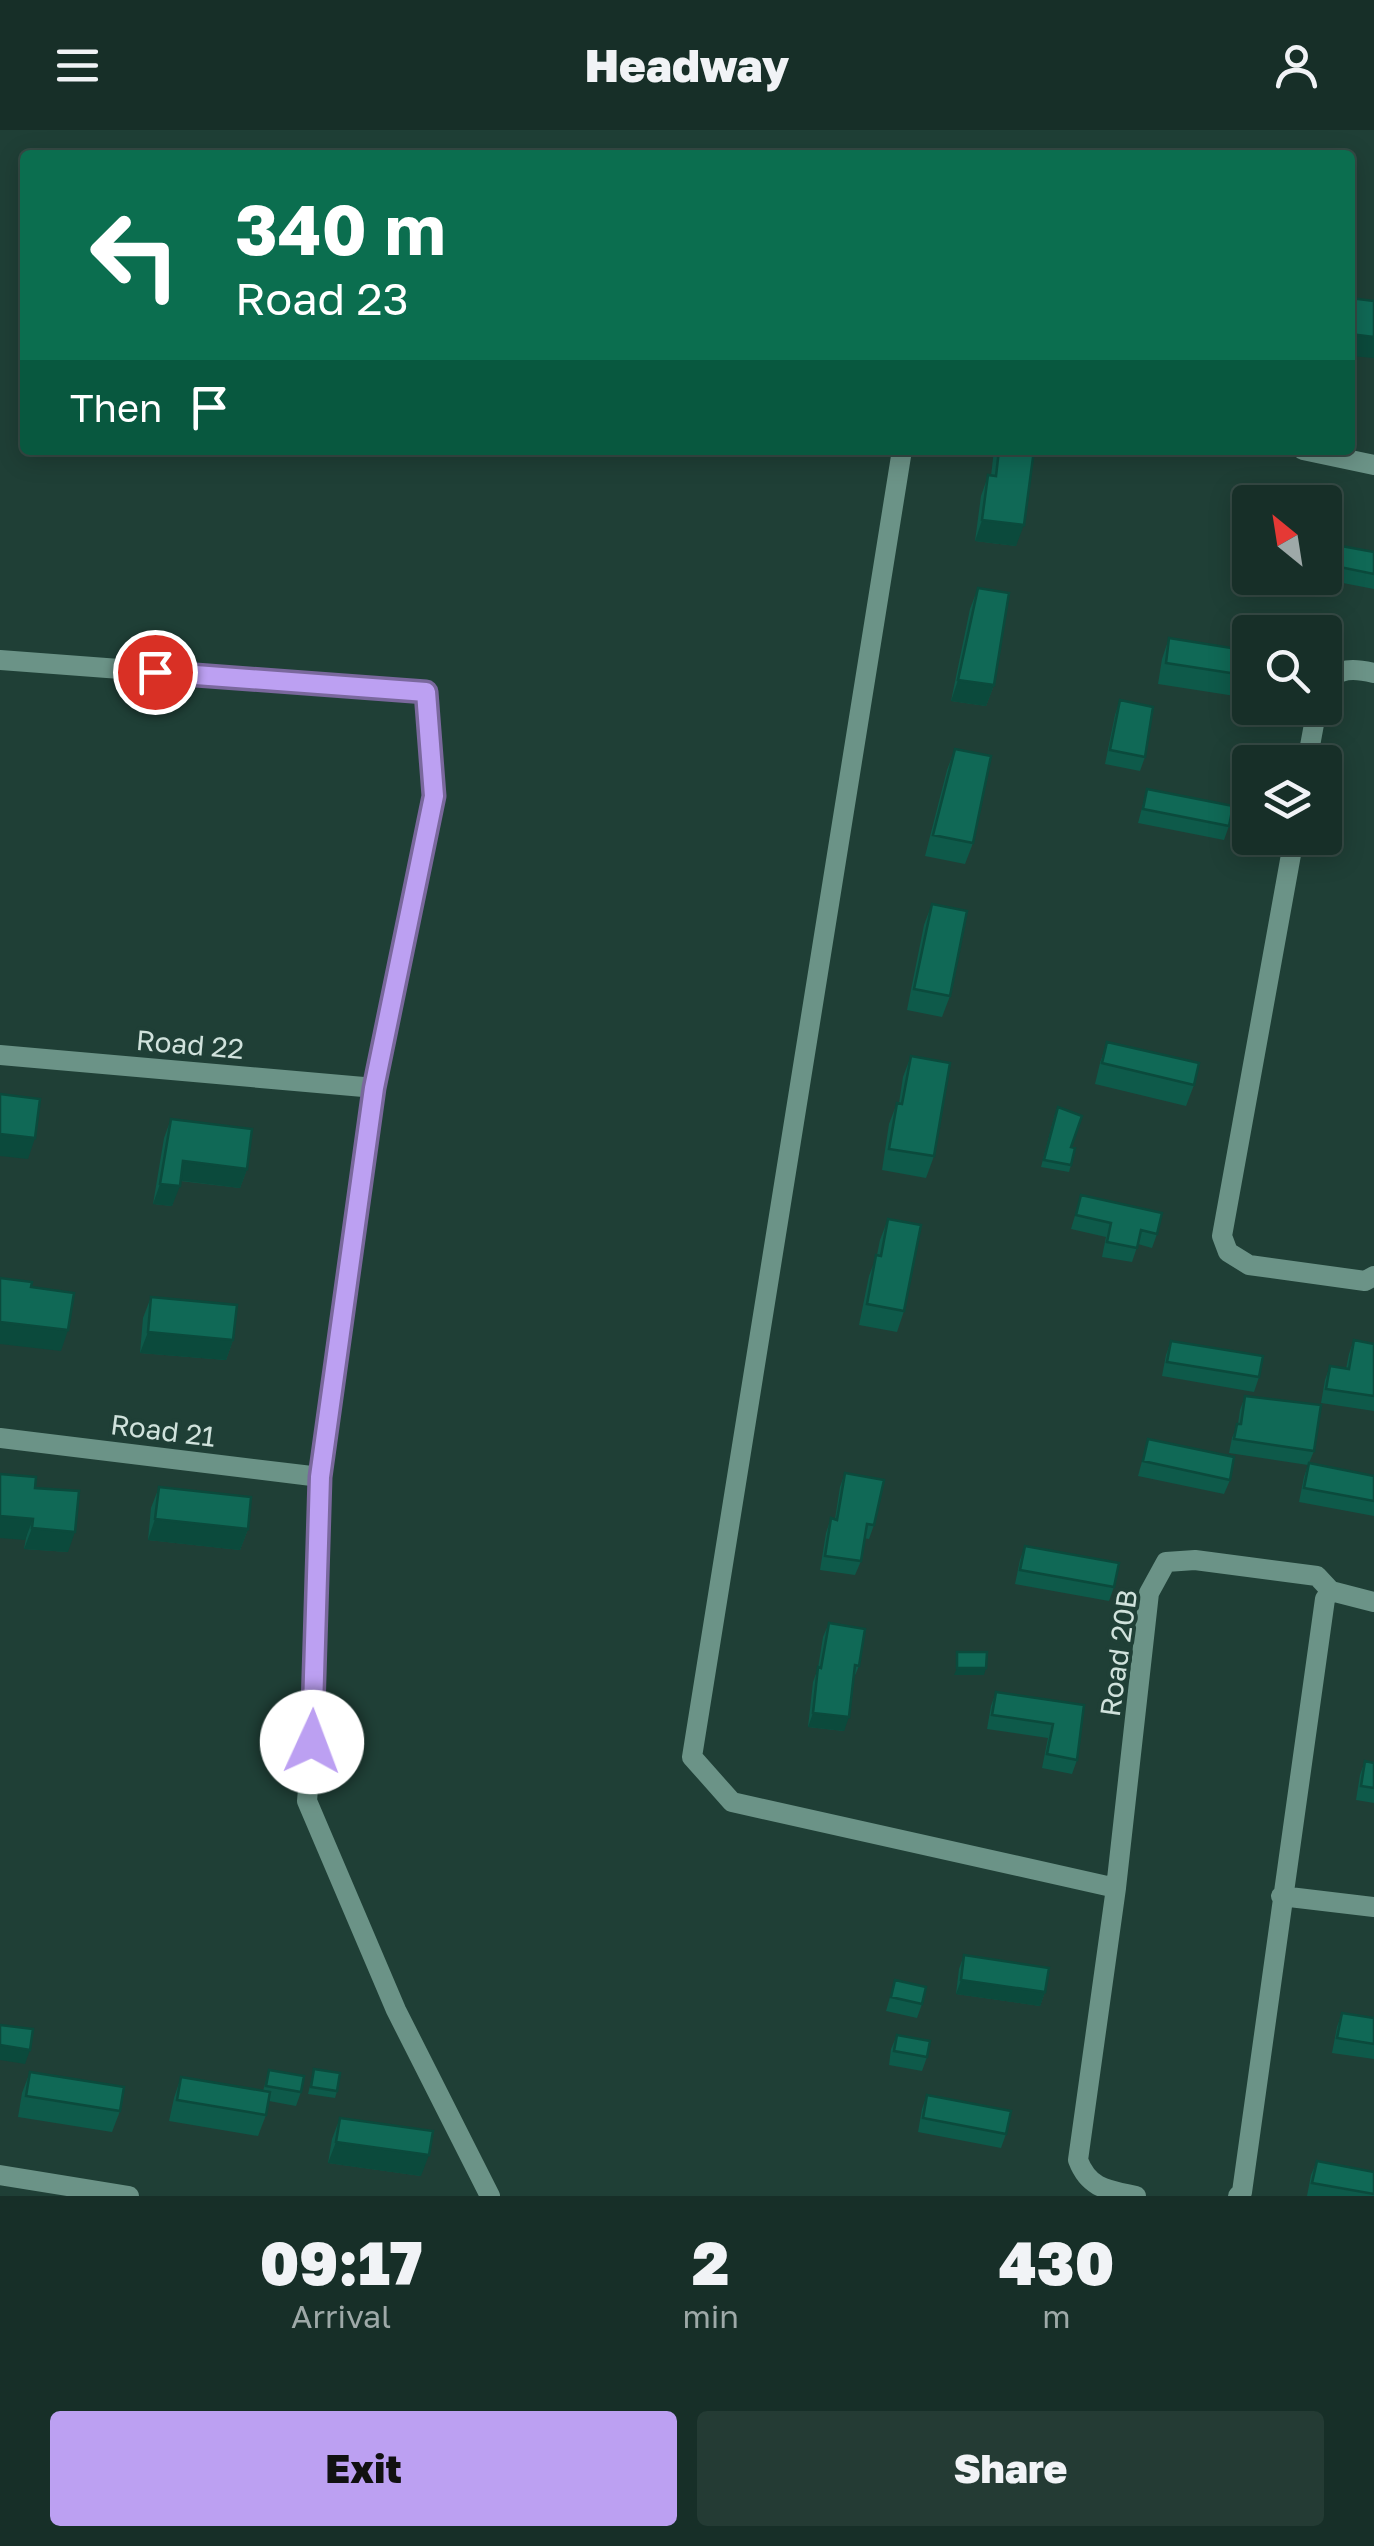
<!DOCTYPE html>
<html lang="en">
<head>
<meta charset="utf-8">
<style>
  :root { --surface:#172f28; --page:#243b34; --text:#f1f3f6; --muted:#9ea9a8; --line:#364a45; --accent:#bca0f2 }
  body { margin:0; font-family:"Golos Text",sans-serif; background:var(--page); color:var(--text); height:100vh; display:flex; flex-direction:column; font-size:38px; white-space:nowrap }
  * { box-sizing:border-box; margin:0 }
  p { font-size:32px; color:var(--muted) }
  .icon { flex:none; width:55px; height:55px; fill:none; stroke:currentColor; stroke-width:2; stroke-linecap:round; stroke-linejoin:round }
  .map { position:relative; height:2066px; overflow:hidden }
  .details { display:flex; flex-direction:column; background:var(--surface); flex:1 }
  .details>* { flex:none }
  .top-card { position:absolute; left:20px; top:20px; width:1335px; height:305px; border-radius:10px; box-shadow:0 5px 25px #0003,0 0 0 2px var(--line); background:#0b6e4f; color:#fff; overflow:hidden }
  .needle { width:65px; rotate:330deg }
  .buttons { position:absolute; left:1232px; top:355px; display:grid; gap:20px }
  .buttons a { display:grid; place-items:center; width:110px; height:110px; border-radius:10px; background:var(--surface); box-shadow:0 5px 25px #0003,0 0 0 2px var(--line); font-size:50px }
  .pin { position:absolute; display:grid; place-items:center; width:85px; height:85px; color:#fff; margin:-42px; border:5px solid #fff; border-radius:50%; box-shadow:0 2px 10px #0007 }
  .me { position:absolute; width:110px; margin:-55px; rotate:2deg; stroke-linejoin:round; filter:drop-shadow(0 0 8px #0008) }
  .turn { display:flex; align-items:center; gap:35px; height:210px; padding:0 50px; font-size:45px }
  .turn .icon { width:130px; height:130px; stroke-width:2.5 }
  .turn b { display:block; font-size:70px; line-height:85px }
  .then { display:flex; align-items:center; height:95px; padding:0 50px; background:#0003; gap:20px; font-size:38px }
  .eta { display:flex; justify-content:space-evenly; align-items:center; height:170px; text-align:center }
  .eta b { font-size:60px; font-weight:800; line-height:70px }
  .action { display:flex; gap:20px; margin-top:auto; padding:20px 50px }
  .action a { flex:1; height:115px; border-radius:10px; background:var(--accent); color:#111; font-size:40px; font-weight:800; line-height:115px; text-align:center }
  .action a+a { background:var(--page); color:var(--text) }
  header { display:flex; justify-content:space-between; align-items:center; height:130px; padding:0 50px; background:var(--surface); font-size:45px; font-weight:800 }
  .map>svg:first-child { display:block }
</style>
</head>
<body>
<header><svg class="icon" aria-label="menu" viewBox="0 0 24 24"><path d="M4 6h16M4 12h16M4 18h16"/></svg>Headway<svg class="icon" aria-label="person" viewBox="0 0 24 24"><circle cx="12" cy="8" r="4"/><path d="M4 21q1-7 8-7t8 7"/></svg></header>
<div class="map">
<svg width="1374" height="2066" viewBox="0 0 1374 2066">
  <rect width="100%" height="100%" fill="#1f3f36"/>
  <g fill="none" stroke-linecap="round" stroke-linejoin="round">
    <path stroke="#6b9387" stroke-width="20" d="M 902,320 L 692,1627 L 732,1672 L 1116,1758
      M 1303,320 L 1374,335
      M 0,530 L 427,562 L 434,666 L 375,958 L 320,1347 L 312,1612 L 307,1671 L 396,1880 L 490,2066
      M 1325,555 C 1338,537 1354,538 1374,543
      M 1307,632 L 1317,578
      M 1294,708 L 1222,1106 L 1228,1122 L 1249,1135 L 1365,1151 L 1374,1146
      M 0,925 L 375,958
      M 0,1308 L 320,1347
      M 1331,1461 L 1374,1472
      M 1281,1766 L 1374,1777
      M 0,2045 L 129,2066
      M 1136,2066 C 1108,2060 1089,2059 1078,2030 L 1116,1758 L 1149,1463 L 1166,1432 L 1195,1430 L 1317,1446 L 1331,1461 L 1325,1469 L 1242,2062 L 1238,2066"/>
  </g>
  <path fill="#0e5a4a" d="M 994,320 L 1034,320 L 1016,416 L 975,411 L 981,366 L 988,346 L 991,346 Z
    M 1325,413 L 1374,422 L 1374,459 L 1317,448 L 1325,448 Z
    M 978,458 L 994,555 L 986,576 L 951,571 L 970,479 Z
    M 1169,508 L 1250,521 L 1250,562 L 1248,568 L 1158,554 L 1162,529 Z
    M 1120,570 L 1145,627 L 1140,641 L 1105,634 L 1115,585 Z
    M 955,619 L 973,713 L 965,734 L 925,726 L 947,640 Z
    M 1147,659 L 1229,696 L 1224,710 L 1138,693 Z
    M 932,774 L 950,866 L 942,887 L 907,880 L 924,795 Z
    M 1107,912 L 1194,955 L 1186,976 L 1095,954 L 1100,933 Z
    M 911,926 L 934,1026 L 926,1048 L 882,1040 L 889,994 L 897,973 L 899,973 L 903,947 Z
    M 1055,984 L 1071,1017 L 1071,1035 L 1069,1042 L 1041,1037 Z
    M 171,989 L 247,1039 L 240,1058 L 180,1051 L 172,1076 L 153,1074 L 164,1008 Z
    M 1081,1065 L 1157,1104 L 1152,1118 L 1138,1114 L 1132,1132 L 1102,1127 L 1106,1107 L 1071,1099 Z
    M 888,1089 L 904,1181 L 897,1202 L 859,1195 L 869,1146 L 877,1125 L 880,1110 Z
    M 151,1167 L 233,1210 L 226,1230 L 140,1223 L 143,1188 Z
    M 1354,1210 L 1374,1214 L 1374,1281 L 1321,1273 L 1325,1250 L 1330,1236 L 1346,1239 L 1349,1224 Z
    M 1171,1211 L 1259,1247 L 1254,1262 L 1162,1246 L 1166,1225 Z
    M 1245,1266 L 1314,1321 L 1309,1333 L 1374,1346 L 1374,1386 L 1299,1372 L 1304,1347 L 1308,1335 L 1229,1323 L 1232,1308 L 1238,1294 L 1240,1280 Z
    M 1148,1309 L 1230,1350 L 1224,1364 L 1138,1346 Z
    M 845,1343 L 874,1395 L 869,1409 L 864,1408 L 861,1431 L 855,1445 L 820,1440 L 826,1403 L 831,1388 L 835,1389 L 840,1357 Z
    M 159,1357 L 248,1399 L 240,1420 L 148,1410 L 151,1378 Z
    M 35,1358 L 68,1422 L 24,1419 Z
    M 1025,1416 L 1114,1457 L 1109,1471 L 1015,1454 L 1020,1430 Z
    M 829,1493 L 859,1536 L 853,1550 L 844,1601 L 808,1597 L 813,1552 L 818,1538 L 823,1507 Z
    M 996,1562 L 1084,1575 L 1077,1630 L 1072,1644 L 1042,1638 L 1048,1608 L 987,1599 L 991,1576 Z
    M 1365,1631 L 1374,1633 L 1374,1673 L 1356,1670 L 1360,1645 Z
    M 964,1825 L 1045,1862 L 1040,1876 L 956,1864 L 959,1839 Z
    M 895,1850 L 922,1874 L 917,1888 L 886,1881 Z
    M 1342,1883 L 1374,1888 L 1374,1929 L 1332,1923 L 1337,1897 Z
    M 897,1905 L 927,1927 L 922,1941 L 889,1935 L 891,1919 Z
    M 314,1939 L 337,1961 L 335,1968 L 308,1964 Z
    M 269,1940 L 301,1962 L 296,1976 L 269,1971 L 266,1985 L 258,2006 L 169,1991 L 174,1968 L 181,1947 L 263,1961 Z
    M 30,1942 L 120,1981 L 112,2002 L 18,1987 L 22,1963 Z
    M 927,1965 L 1006,2004 L 1001,2018 L 918,2002 L 922,1979 Z
    M 340,1988 L 421,2046 L 328,2033 L 332,2009 Z
    M 1317,2031 L 1374,2042 L 1374,2066 L 1307,2066 L 1311,2045 Z"/>
  <path fill="#0b4a3c" d="M 1350,204 L 1374,207 L 1374,228 L 1350,226 Z
    M 982,390 L 1024,395 L 1016,416 L 975,411 Z
    M 958,550 L 994,555 L 986,576 L 951,571 Z
    M 0,1004 L 35,1008 L 28,1029 L 0,1026 Z
    M 183,1031 L 247,1039 L 240,1058 L 176,1050 Z
    M 160,1054 L 180,1056 L 172,1076 L 153,1074 Z
    M 0,1192 L 68,1200 L 61,1221 L 0,1214 Z
    M 148,1202 L 233,1210 L 226,1230 L 140,1223 Z
    M 0,1386 L 33,1389 L 25,1410 L 0,1408 Z
    M 155,1389 L 248,1399 L 240,1420 L 148,1410 Z
    M 32,1398 L 75,1402 L 68,1422 L 24,1419 Z
    M 957,1538 L 986,1538 L 984,1545 L 954,1545 Z
    M 813,1583 L 849,1587 L 844,1601 L 808,1597 Z
    M 961,1850 L 1045,1862 L 1040,1876 L 956,1864 Z
    M 0,1915 L 30,1920 L 25,1934 L 0,1930 Z
    M 336,2012 L 429,2025 L 421,2046 L 328,2033 Z"/>
  <path fill="#106956" stroke="#0b4a3c" stroke-width="2.5" d="M 1350,168 L 1374,171 L 1374,207 L 1350,204 Z
    M 999,320 L 1034,320 L 1024,395 L 982,390 L 988,345 L 996,346 Z
    M 1325,413 L 1374,422 L 1374,444 L 1325,434 Z
    M 978,458 L 1009,463 L 994,555 L 958,550 Z
    M 1169,508 L 1250,521 L 1250,546 L 1166,533 Z
    M 1120,570 L 1153,577 L 1145,627 L 1110,620 Z
    M 955,619 L 991,626 L 973,713 L 933,705 Z
    M 1147,659 L 1233,676 L 1229,696 L 1143,679 Z
    M 932,774 L 967,781 L 950,866 L 914,859 Z
    M 1107,912 L 1199,933 L 1194,955 L 1102,933 Z
    M 911,926 L 950,933 L 934,1026 L 889,1019 L 897,973 L 902,974 Z
    M 0,964 L 40,969 L 35,1008 L 0,1004 Z
    M 1058,977 L 1082,986 L 1071,1017 L 1075,1018 L 1071,1035 L 1044,1030 Z
    M 171,989 L 252,999 L 247,1039 L 183,1031 L 180,1056 L 160,1054 Z
    M 1081,1065 L 1162,1083 L 1157,1104 L 1141,1100 L 1137,1118 L 1107,1112 L 1111,1093 L 1076,1085 Z
    M 888,1089 L 921,1095 L 904,1181 L 867,1174 L 876,1125 L 881,1126 Z
    M 0,1148 L 32,1152 L 31,1157 L 74,1163 L 68,1200 L 0,1192 Z
    M 151,1167 L 237,1175 L 233,1210 L 148,1202 Z
    M 1354,1210 L 1374,1214 L 1374,1266 L 1326,1259 L 1330,1236 L 1349,1239 Z
    M 1171,1211 L 1263,1226 L 1259,1247 L 1167,1232 Z
    M 1245,1266 L 1321,1275 L 1314,1321 L 1234,1309 L 1237,1294 L 1241,1294 Z
    M 1148,1309 L 1234,1327 L 1230,1350 L 1143,1331 Z
    M 1309,1333 L 1374,1346 L 1374,1371 L 1304,1358 Z
    M 845,1343 L 884,1350 L 874,1395 L 867,1394 L 861,1431 L 825,1426 L 831,1388 L 837,1390 Z
    M 0,1344 L 36,1347 L 35,1358 L 79,1361 L 75,1402 L 32,1398 L 33,1389 L 0,1386 Z
    M 159,1357 L 251,1367 L 248,1399 L 155,1389 Z
    M 1025,1416 L 1119,1433 L 1114,1457 L 1020,1440 Z
    M 829,1493 L 865,1499 L 859,1536 L 855,1535 L 849,1587 L 813,1583 L 818,1537 L 821,1538 Z
    M 957,1522 L 987,1522 L 986,1538 L 957,1538 Z
    M 996,1562 L 1084,1575 L 1077,1630 L 1047,1624 L 1053,1594 L 992,1585 Z
    M 1365,1631 L 1374,1633 L 1374,1658 L 1361,1656 Z
    M 964,1825 L 1049,1838 L 1045,1862 L 961,1850 Z
    M 895,1850 L 926,1857 L 922,1874 L 891,1867 Z
    M 1342,1883 L 1374,1888 L 1374,1914 L 1337,1908 Z
    M 0,1895 L 33,1899 L 30,1920 L 0,1915 Z
    M 897,1905 L 930,1911 L 927,1927 L 894,1921 Z
    M 314,1939 L 340,1943 L 337,1961 L 311,1957 Z
    M 269,1940 L 304,1946 L 301,1962 L 266,1956 Z
    M 30,1942 L 124,1957 L 120,1981 L 26,1966 Z
    M 181,1947 L 270,1962 L 266,1985 L 177,1970 Z
    M 927,1965 L 1011,1981 L 1006,2004 L 923,1988 Z
    M 340,1988 L 433,2001 L 429,2025 L 336,2012 Z
    M 1317,2031 L 1374,2042 L 1374,2064 L 1312,2053 Z"/>
  <g fill="none" stroke-linecap="round" stroke-linejoin="round">
    <g stroke="#7a689d" stroke-width="25">
      <path id="route" d="M 155,542 L 426,562 L 434,666 L 374,958 L 320,1347 L 312,1612"/>
    </g>
    <use href="#route" stroke="#bca0f2" stroke-width="18"/>
  </g>
  <g text-anchor="middle" dominant-baseline="central" stroke-width="8" stroke-linejoin="round" paint-order="stroke">
    <g font-size="28" fill="#d0e2dc" stroke="#1f3f36">
      <text transform="translate(190 914) rotate(5)">Road 22</text>
      <text transform="translate(163 1300) rotate(7)">Road 21</text>
      <text transform="translate(1118 1523) rotate(-82)">Road 20B</text>
    </g>
  </g>
</svg>
<div class="buttons">
<a><svg class="needle" viewBox="-14 -14 28 28"><path d="M0-13l5 13h-10z" fill="#e53935"/><path d="M0 13l5-13h-10z" fill="#9ea9a8"/></svg></a>
<a><svg class="icon" aria-label="search" viewBox="0 0 24 24"><circle cx="10" cy="10" r="6"/><path d="M15 15l6 6"/></svg></a>
<a><svg class="icon" aria-label="layers" viewBox="0 0 24 24"><path d="M12 4l9 5-9 5-9-5zM3 14l9 5 9-5"/></svg></a>
</div>
<div class="pin" style="left:155px;top:542px;background:#d93025"><svg class="icon" aria-label="arrive" viewBox="0 0 24 24"><path d="M6 21V4h12l-3 4 3 4H6"/></svg></div>
<svg class="me" style="left:312px;top:1612px" viewBox="-20 -20 40 40"><circle r="19" fill="#fff"/><path d="M0-13L10 11 0 6-10 11z" fill="#bca0f2"/></svg>
<div class="top-card">
<div class="turn"><svg class="icon" aria-label="left" viewBox="0 0 24 24"><path d="M17 20v-9H6M10 6l-5 5 5 5"/></svg><div><b>340 m</b>Road 23</div></div>
<div class="then">Then<svg class="icon" aria-label="arrive" viewBox="0 0 24 24"><path d="M6 21V4h12l-3 4 3 4H6"/></svg></div>
</div>
</div>
<section class="details">
<div class="eta">
<div><b>09:17</b><p>Arrival</p></div>
<div><b>2</b><p>min</p></div>
<div><b>430</b><p>m</p></div>
</div>
<div class="action"><a>Exit</a><a>Share</a></div>
</section>
</body>
</html>
